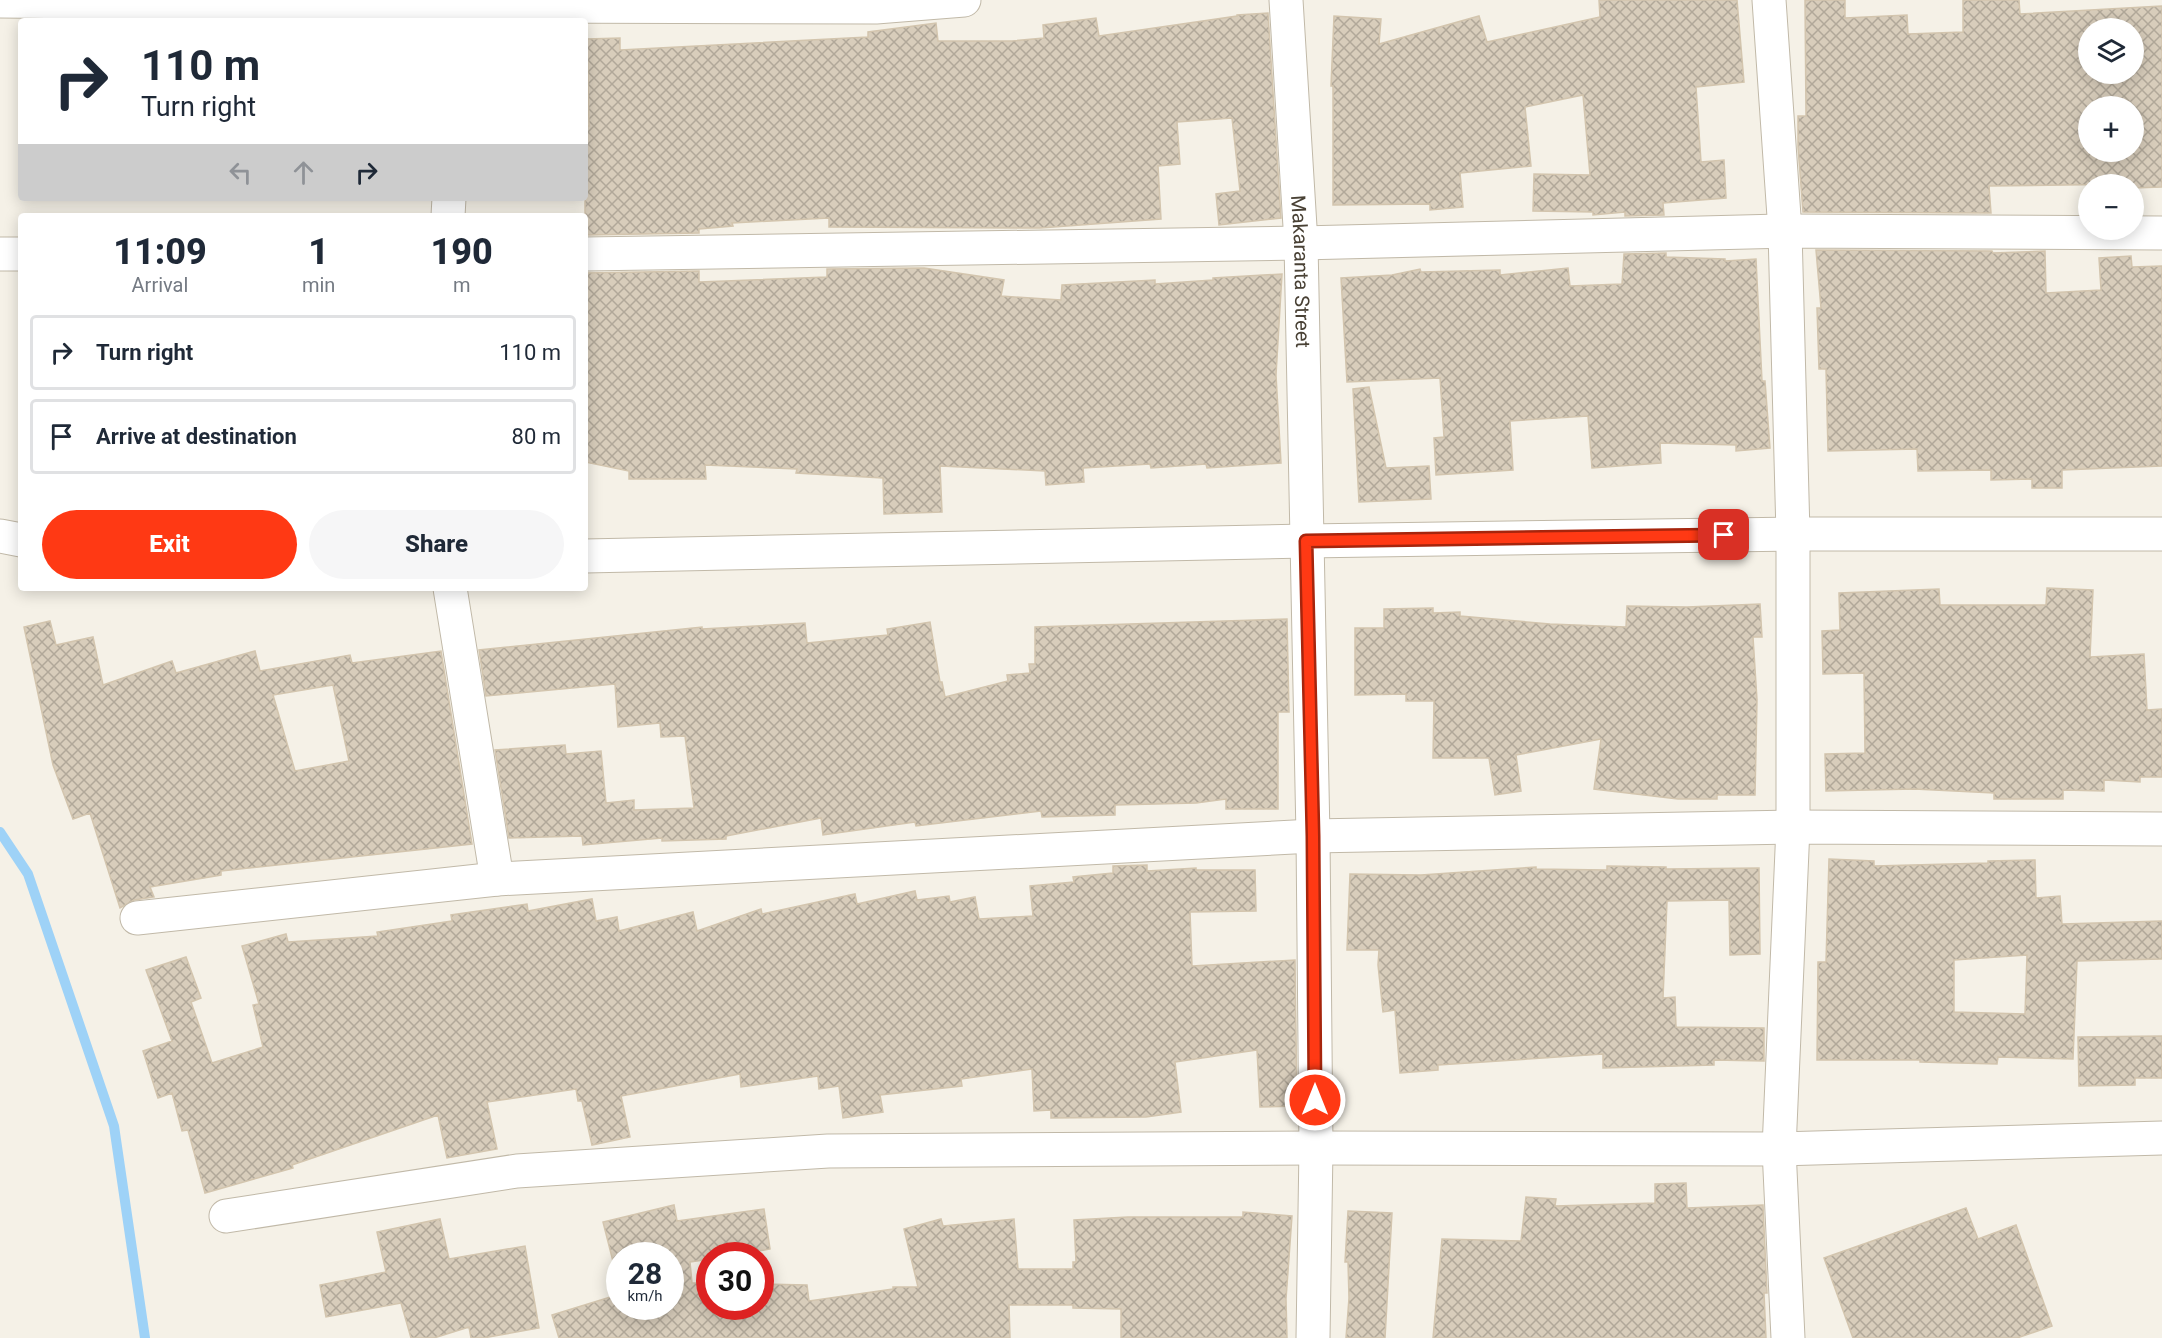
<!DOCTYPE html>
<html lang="en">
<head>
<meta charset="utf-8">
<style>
  :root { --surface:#fff; --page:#f6f6f7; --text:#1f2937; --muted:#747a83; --line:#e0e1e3; --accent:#ff3914 }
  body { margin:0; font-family:Roboto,sans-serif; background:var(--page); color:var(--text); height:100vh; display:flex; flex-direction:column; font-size:22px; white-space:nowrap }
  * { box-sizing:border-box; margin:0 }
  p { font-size:20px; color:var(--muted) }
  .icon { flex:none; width:33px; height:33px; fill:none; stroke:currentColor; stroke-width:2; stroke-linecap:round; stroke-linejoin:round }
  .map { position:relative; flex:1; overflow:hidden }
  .panel { position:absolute; left:18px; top:213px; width:570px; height:378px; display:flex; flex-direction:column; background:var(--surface); border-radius:6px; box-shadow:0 3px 15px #0003 }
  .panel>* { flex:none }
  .banner { position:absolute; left:18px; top:18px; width:570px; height:183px; border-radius:6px; box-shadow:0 3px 15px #0003; background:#fff; color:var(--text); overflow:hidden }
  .fabs { position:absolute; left:2078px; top:18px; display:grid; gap:12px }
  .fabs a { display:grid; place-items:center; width:66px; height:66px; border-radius:50%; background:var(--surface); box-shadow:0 3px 15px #0003; font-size:30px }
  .speed { position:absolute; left:606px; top:1242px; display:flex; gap:12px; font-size:30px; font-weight:700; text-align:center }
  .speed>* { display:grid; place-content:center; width:78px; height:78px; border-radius:50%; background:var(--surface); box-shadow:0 3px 15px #0003; line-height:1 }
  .speed small { font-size:15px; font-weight:400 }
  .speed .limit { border:9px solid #d22; background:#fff; color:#111 }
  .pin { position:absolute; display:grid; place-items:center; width:51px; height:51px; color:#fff; margin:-26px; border-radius:12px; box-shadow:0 3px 9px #0006 }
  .me { position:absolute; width:66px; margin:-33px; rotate:0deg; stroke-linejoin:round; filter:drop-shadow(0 0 4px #0008) }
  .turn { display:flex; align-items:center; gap:21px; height:126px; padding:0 24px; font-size:27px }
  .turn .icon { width:78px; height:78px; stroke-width:2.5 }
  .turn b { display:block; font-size:42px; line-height:51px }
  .lanes { display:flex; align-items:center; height:57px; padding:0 24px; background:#0003; justify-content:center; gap:30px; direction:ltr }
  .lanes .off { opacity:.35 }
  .eta { display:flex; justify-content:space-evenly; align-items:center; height:102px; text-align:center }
  .eta b { font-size:36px; font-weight:800; line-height:42px }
  .action { display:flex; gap:12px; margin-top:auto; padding:12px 24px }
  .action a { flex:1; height:69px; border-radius:36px; background:var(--accent); color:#fff; font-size:24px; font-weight:800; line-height:69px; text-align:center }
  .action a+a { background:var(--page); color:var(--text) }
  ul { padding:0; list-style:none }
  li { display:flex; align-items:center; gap:18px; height:75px; margin:0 12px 9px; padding:0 12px; border:3px solid var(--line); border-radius:6px }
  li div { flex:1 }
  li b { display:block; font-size:22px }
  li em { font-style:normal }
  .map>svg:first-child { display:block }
</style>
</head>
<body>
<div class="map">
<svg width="2162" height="1338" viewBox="0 0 2162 1338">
  <defs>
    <pattern id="building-cross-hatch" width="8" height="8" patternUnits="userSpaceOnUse" patternTransform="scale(1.5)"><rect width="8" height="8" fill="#d8cdbb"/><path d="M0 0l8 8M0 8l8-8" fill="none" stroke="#b1a899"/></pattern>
  </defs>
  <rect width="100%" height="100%" fill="#f5f1e7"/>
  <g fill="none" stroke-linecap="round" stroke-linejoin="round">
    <path stroke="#9ed2f7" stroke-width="10" d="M 0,832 L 28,874 L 114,1126 L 145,1338"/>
  </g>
  <path fill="url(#building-cross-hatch)" stroke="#d3c5ae" stroke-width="1.5" fill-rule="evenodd" d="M 1599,0 L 1737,0 L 1744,82 L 1696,87 L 1701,162 L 1724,160 L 1726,198 L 1663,203 L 1664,215 L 1625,216 L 1625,212 L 1593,215 L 1593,212 L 1533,211 L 1534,174 L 1590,175 L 1583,95 L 1525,107 L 1531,166 L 1460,173 L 1463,207 L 1430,210 L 1430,204 L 1333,205 L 1333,86 L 1331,86 L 1334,16 L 1381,19 L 1379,44 L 1479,16 L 1487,42 L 1600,17 Z
    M 1805,0 L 1845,0 L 1845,18 L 1907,15 L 1908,34 L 1963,32 L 1963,0 L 2019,0 L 2020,14 L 2162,6 L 2162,187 L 2133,188 L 2133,184 L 1989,186 L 1991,213 L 1803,212 L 1798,147 L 1798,116 L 1806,116 ZM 2088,28 L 2133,28 L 2133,74 L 2088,74 ZM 2088,106 L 2133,106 L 2133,152 L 2088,152 Z
    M 1268,13 L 1281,218 L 1219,225 L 1216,194 L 1240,191 L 1232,118 L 1177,122 L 1180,164 L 1158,166 L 1161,219 L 1040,228 L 829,227 L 829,218 L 732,223 L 733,226 L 699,229 L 699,233 L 585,235 L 585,126 L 589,126 L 587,39 L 620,38 L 620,50 L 868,37 L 868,32 L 936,23 L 938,41 L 1012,41 L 1044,38 L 1043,25 L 1096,18 L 1099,36 L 1237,16 L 1237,15 Z
    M 1816,250 L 1992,251 L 1993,253 L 2045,251 L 2046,293 L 2101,290 L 2099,258 L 2131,256 L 2132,267 L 2162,266 L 2162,466 L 2062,470 L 2062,488 L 2032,488 L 2032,479 L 1991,480 L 1991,470 L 1918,471 L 1917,449 L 1828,451 L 1826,369 L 1819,369 L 1817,308 L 1821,308 Z
    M 1666,253 L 1666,257 L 1725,259 L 1725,261 L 1756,259 L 1762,381 L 1765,381 L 1770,448 L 1736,451 L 1736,445 L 1660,443 L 1661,463 L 1592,468 L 1588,416 L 1510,421 L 1513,470 L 1436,475 L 1434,438 L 1444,437 L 1440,378 L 1347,382 L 1341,278 L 1392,275 L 1420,269 L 1421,272 L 1500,270 L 1500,275 L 1568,268 L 1570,286 L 1622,284 L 1624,254 Z
    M 924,268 L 1004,280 L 1001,296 L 1061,300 L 1062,285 L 1155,280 L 1155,284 L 1213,280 L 1213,278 L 1282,274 L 1276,375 L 1281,463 L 1207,468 L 1206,464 L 1151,468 L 1150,464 L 1083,468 L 1084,482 L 1046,485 L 1045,471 L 940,466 L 942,512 L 884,514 L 883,478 L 796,473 L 797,469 L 705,465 L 706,479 L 629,479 L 629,471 L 585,462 L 585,273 L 699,271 L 699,282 L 827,277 L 827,269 Z
    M 1369,387 L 1386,468 L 1429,466 L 1431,499 L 1359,502 L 1353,389 Z
    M 2047,588 L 2093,590 L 2090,657 L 2144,654 L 2147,710 L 2162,709 L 2162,777 L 2140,777 L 2140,782 L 2104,780 L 2104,791 L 2063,790 L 2063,799 L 1994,799 L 1994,793 L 1914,789 L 1826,791 L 1825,754 L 1865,753 L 1864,673 L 1823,674 L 1822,631 L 1840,630 L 1839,593 L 1939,589 L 1940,605 L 2046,605 Z
    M 1760,604 L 1762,637 L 1753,637 L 1757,700 L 1755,795 L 1717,795 L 1717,799 L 1678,799 L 1594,789 L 1601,739 L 1516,755 L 1521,791 L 1495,795 L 1489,758 L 1433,758 L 1434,701 L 1406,701 L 1406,694 L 1355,695 L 1355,628 L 1384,628 L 1384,609 L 1433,608 L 1433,613 L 1460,612 L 1460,616 L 1550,624 L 1626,627 L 1627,606 L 1687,607 Z
    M 1287,619 L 1289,712 L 1278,712 L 1278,809 L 1226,809 L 1226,799 L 1196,803 L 1115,805 L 1115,815 L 1042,817 L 1041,811 L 916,826 L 915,822 L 823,835 L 821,818 L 726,836 L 726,839 L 662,841 L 662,838 L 583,845 L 582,836 L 509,838 L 495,750 L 565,745 L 566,754 L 601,751 L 606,803 L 634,800 L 634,810 L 694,808 L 685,736 L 661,737 L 660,723 L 618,727 L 615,684 L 486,696 L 479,650 L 702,627 L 702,629 L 805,623 L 807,643 L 888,635 L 887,629 L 930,622 L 940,682 L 942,682 L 945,697 L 1008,681 L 1007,675 L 1030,673 L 1029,664 L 1035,664 L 1035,627 Z
    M 50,621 L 56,645 L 93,637 L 103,685 L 172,661 L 176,673 L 255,651 L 260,671 L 350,655 L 352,663 L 441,651 L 472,844 L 221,871 L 221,875 L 150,887 L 154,897 L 134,900 L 120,908 L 90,813 L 73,819 L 53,765 L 24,627 ZM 333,685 L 349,761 L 295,771 L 273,695 Z
    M 1829,859 L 1874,861 L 1874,866 L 1988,863 L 1988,861 L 2035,860 L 2036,898 L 2060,896 L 2062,924 L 2162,921 L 2162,959 L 2077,961 L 2073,1059 L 1998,1057 L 1997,1064 L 1920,1062 L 1920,1060 L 1817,1060 L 1818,962 L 1826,962 ZM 2027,955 L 2025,1014 L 1954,1012 L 1954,960 Z
    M 1147,865 L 1147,871 L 1196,868 L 1196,870 L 1255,870 L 1256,911 L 1190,912 L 1192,966 L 1295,960 L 1297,1106 L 1260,1107 L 1257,1050 L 1175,1062 L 1181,1112 L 1146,1117 L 1051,1118 L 1051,1110 L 1034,1111 L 1032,1069 L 961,1079 L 962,1086 L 880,1095 L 883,1112 L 843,1118 L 839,1086 L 819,1089 L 818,1076 L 741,1087 L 740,1074 L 621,1096 L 630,1137 L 592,1145 L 582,1101 L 578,1101 L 576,1089 L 487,1102 L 497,1149 L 447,1158 L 438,1115 L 292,1165 L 293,1168 L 205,1193 L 188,1130 L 182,1131 L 172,1093 L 158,1098 L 143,1051 L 172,1041 L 146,970 L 186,957 L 201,998 L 191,1002 L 212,1063 L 263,1047 L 253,1005 L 259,1004 L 242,946 L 286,934 L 288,942 L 378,936 L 377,932 L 452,921 L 451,915 L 527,904 L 528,911 L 592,899 L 596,921 L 617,917 L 619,931 L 693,912 L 697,931 L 761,909 L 762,914 L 855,894 L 857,904 L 915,891 L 917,900 L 949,896 L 950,902 L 975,897 L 979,919 L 1033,916 L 1030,886 L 1074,882 L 1073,877 L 1113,873 L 1113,866 Z
    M 1607,866 L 1666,867 L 1666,869 L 1759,868 L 1760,954 L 1730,955 L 1729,900 L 1667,901 L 1663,998 L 1675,997 L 1676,1027 L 1764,1028 L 1764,1061 L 1714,1060 L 1714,1065 L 1603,1068 L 1603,1054 L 1438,1065 L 1438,1070 L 1400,1073 L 1395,1010 L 1383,1012 L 1378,965 L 1379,950 L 1347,950 L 1350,874 L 1421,875 L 1536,867 L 1536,869 L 1607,870 Z
    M 2162,1036 L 2162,1078 L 2135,1078 L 2135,1085 L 2079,1086 L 2078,1037 Z
    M 1686,1183 L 1687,1208 L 1763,1205 L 1767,1293 L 1764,1293 L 1766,1338 L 1433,1338 L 1442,1239 L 1521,1241 L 1526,1197 L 1556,1199 L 1555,1206 L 1655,1203 L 1655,1184 Z
    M 674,1205 L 677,1221 L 764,1209 L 770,1249 L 730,1256 L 710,1256 L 710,1259 L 690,1262 L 692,1283 L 710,1283 L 710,1306 L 760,1306 L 760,1284 L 807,1285 L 809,1301 L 893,1289 L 893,1287 L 918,1287 L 904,1229 L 941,1219 L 943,1226 L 1014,1219 L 1018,1269 L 1073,1269 L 1073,1262 L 1076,1262 L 1074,1220 L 1128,1217 L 1243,1217 L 1243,1212 L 1292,1216 L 1286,1299 L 1287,1338 L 1121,1338 L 1121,1309 L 1073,1308 L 1073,1305 L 1009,1305 L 1010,1338 L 559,1338 L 552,1315 L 620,1294 L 620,1306 L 670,1306 L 670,1256 L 620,1256 L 620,1289 L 603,1222 Z
    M 1966,1208 L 1978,1239 L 2016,1225 L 2052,1326 L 2017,1338 L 1853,1338 L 1824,1258 Z
    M 1348,1211 L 1392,1213 L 1385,1338 L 1346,1338 L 1349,1298 L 1348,1262 L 1345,1262 Z
    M 440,1219 L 449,1259 L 525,1246 L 539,1328 L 483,1338 L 471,1338 L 469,1327 L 434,1338 L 411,1338 L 401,1303 L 326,1317 L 320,1285 L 386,1272 L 377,1232 Z"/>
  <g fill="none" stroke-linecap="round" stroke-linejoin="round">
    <g stroke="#c1b9a8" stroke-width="35">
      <g id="minor">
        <path id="s1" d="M 1286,0 L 1301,243 L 1313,836 L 1316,1148 L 1313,1338"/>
        <path d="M 1769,0 L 1785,231 L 1793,534 L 1793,827 L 1779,1149 L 1788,1338"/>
        <path d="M 0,1 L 466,6 L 876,7 L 964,0"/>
        <path d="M 448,216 L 449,198"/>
        <path d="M 0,254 L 21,254"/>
        <path d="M 585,254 L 1301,243 L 1785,231 L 2162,233"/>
        <path d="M 0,536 L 21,540"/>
        <path d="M 585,556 L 1306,541 L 1793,534 L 2162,534"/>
        <path d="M 450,588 L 497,879"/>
        <path d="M 137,918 L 497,879 L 1313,836 L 1793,827 L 2162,829"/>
        <path d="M 226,1216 L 517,1171 L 828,1151 L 1316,1148 L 1779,1149 L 2162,1138"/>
      </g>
    </g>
    <use href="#minor" stroke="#fff" stroke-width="33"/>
  </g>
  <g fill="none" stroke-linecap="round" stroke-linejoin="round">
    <g stroke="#a6250d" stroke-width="15">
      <path id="route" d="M 1315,1100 L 1313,836 L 1306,541 L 1724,535"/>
    </g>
    <use href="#route" stroke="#ff3914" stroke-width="10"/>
  </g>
  <g text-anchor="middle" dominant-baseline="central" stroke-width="5" stroke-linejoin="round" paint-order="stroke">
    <g font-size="20" fill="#494135" stroke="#fff">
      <text stroke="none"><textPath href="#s1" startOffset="272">Makaranta Street</textPath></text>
    </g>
  </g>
</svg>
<div class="fabs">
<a><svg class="icon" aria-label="layers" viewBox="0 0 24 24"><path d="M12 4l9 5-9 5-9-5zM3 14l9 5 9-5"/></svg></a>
<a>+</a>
<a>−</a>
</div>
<div class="speed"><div>28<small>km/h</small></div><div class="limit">30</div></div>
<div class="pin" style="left:1724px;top:535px;background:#d93025"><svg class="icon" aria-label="arrive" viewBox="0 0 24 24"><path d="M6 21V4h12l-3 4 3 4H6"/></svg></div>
<svg class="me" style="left:1315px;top:1100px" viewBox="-20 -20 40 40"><circle r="17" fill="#ff3914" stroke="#fff" stroke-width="3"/><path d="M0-11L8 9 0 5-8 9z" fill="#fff"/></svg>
<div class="banner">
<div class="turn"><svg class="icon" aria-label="right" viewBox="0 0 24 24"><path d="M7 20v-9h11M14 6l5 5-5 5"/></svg><div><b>110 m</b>Turn right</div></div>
<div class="lanes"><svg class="icon off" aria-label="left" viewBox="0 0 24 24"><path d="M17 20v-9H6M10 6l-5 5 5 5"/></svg><svg class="icon off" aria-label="ahead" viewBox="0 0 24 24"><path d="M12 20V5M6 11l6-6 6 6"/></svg><svg class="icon" aria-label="right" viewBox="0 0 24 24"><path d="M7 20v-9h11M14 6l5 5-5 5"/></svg></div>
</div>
<section class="panel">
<div class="eta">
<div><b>11:09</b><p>Arrival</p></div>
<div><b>1</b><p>min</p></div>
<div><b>190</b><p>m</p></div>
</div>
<ul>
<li><svg class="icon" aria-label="right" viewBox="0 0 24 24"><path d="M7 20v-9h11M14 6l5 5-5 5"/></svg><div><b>Turn right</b></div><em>110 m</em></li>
<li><svg class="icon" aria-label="arrive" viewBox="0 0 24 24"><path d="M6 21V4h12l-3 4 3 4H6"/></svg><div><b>Arrive at destination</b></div><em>80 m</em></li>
</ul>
<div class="action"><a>Exit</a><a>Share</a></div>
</section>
</div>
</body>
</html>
